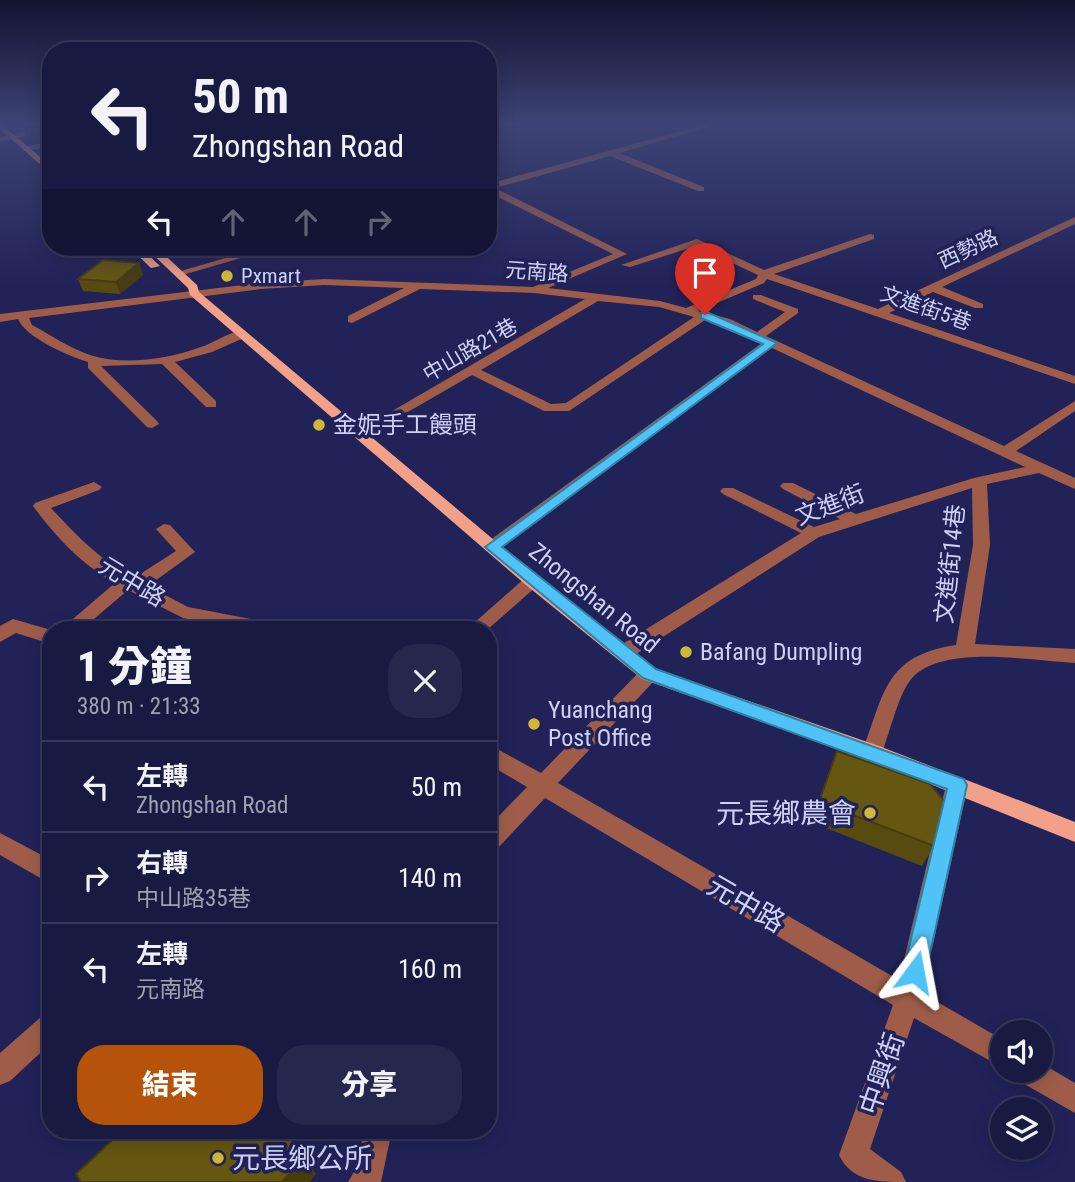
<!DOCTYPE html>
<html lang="zh-TW">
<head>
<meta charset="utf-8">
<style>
  :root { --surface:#191a42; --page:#26274d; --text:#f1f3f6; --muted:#9fa1b2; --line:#37385b; --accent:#b45309 }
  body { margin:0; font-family:"Roboto Condensed","Noto Sans TC",sans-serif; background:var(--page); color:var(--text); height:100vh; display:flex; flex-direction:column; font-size:26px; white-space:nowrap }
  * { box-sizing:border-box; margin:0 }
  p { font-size:23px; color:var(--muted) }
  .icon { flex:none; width:38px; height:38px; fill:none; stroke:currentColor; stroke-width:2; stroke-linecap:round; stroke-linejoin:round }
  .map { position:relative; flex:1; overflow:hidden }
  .details { position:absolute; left:42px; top:621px; width:455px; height:518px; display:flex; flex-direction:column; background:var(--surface); border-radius:28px; box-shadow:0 4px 18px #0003,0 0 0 2px var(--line) }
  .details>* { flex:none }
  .hud { position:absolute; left:42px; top:42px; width:455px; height:214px; border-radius:28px; box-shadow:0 4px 18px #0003,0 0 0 2px var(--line); background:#191a42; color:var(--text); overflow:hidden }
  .buttons { position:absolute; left:990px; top:1020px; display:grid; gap:14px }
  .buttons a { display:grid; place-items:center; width:63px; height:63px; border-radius:50%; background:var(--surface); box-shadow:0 4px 18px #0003,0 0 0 2px var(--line); font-size:35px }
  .pin { position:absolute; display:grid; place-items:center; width:60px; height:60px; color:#fff; margin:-72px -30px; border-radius:50% 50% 50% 0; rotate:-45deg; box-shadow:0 0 7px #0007 }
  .pin .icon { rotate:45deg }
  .me { position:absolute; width:77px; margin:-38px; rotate:13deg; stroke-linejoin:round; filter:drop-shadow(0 0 5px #0008) }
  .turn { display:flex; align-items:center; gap:24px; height:147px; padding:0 35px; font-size:32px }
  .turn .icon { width:91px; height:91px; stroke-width:2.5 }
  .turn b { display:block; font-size:49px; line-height:60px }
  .lanes { display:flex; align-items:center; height:66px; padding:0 35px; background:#0003; justify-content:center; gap:35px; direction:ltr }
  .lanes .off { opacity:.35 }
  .round { display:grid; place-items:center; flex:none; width:74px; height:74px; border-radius:28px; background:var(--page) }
  .headline { display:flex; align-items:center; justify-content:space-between; height:119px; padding:0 35px }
  h1 { font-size:42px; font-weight:800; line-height:52px }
  .primary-button { display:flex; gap:14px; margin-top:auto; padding:14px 35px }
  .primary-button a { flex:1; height:80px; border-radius:28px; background:var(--accent); color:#fff; font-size:28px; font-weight:800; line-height:80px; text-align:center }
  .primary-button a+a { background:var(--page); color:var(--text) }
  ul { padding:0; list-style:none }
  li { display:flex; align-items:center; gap:21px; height:91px; padding:0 35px; border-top:2px solid var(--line) }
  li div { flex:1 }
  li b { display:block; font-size:26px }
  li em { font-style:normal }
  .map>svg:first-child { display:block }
</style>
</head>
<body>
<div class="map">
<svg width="1075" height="1182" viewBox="0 0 1075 1182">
  <rect width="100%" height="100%" fill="#212258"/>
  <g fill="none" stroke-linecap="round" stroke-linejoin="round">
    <path fill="#9f5d49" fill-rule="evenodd" d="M 714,122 L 726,122 L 619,153 L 704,187 L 704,191 L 698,191 L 610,156 L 495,188 L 627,254 L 548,288 L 660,301 L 686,308 L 756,279 L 758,275 L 696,246 L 630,267 L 621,265 L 697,239 L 764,270 L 870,234 L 874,235 L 874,239 L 774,274 L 878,309 L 1075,217 L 1075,224 L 942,287 L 983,304 L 983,308 L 975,308 L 933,292 L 889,313 L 1075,376 L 1075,384 L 767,279 L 764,283 L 698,311 L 730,319 L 757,332 L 785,312 L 753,299 L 753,295 L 761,295 L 798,309 L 798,313 L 766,336 L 1004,446 L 1075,401 L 1075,411 L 1016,451 L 1075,478 L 1075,489 L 1039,473 L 987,484 L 990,545 L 975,644 L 1075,649 L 1075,663 C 1031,661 946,644 913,677 C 899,691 890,733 882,752 L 879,758 L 872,761 L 865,758 L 862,752 C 885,693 884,656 956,645 L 973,545 L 972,488 L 819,537 L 630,658 L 616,658 L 614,653 L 616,648 L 801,533 L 723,494 L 720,491 L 723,488 L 733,488 L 814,527 L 840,519 L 783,489 L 780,486 L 783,483 L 793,483 L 856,514 L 974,478 L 1025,467 L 772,348 L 492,552 L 486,551 L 484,547 L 486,543 L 762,343 L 705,320 L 569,411 L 544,411 L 472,375 L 361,439 L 354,435 L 356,432 L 585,299 L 534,293 L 420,289 L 352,323 L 348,322 L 348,316 L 404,288 L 324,285 L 261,289 L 29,318 L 32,325 C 51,335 69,348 90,355 C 124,366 168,359 201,347 C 215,343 232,329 246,331 L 246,337 L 212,352 L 175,362 L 216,401 L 216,407 L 206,407 L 162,364 L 101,366 L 157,421 L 159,424 L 152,428 L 147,427 L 88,368 L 88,362 C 69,356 26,338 18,319 L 0,322 L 0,314 L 261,283 L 324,279 L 533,287 L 613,254 L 488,192 L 488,184 ZM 598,301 L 659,307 L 694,317 L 566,403 L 551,404 L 481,370 Z
      M 23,132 L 26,136 L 0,141 L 0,137 Z
      M 51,141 L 51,146 L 25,151 L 21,148 Z
      M 263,247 L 279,247 L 179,276 L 174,273 Z
      M 94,482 L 102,487 L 99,490 L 51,508 C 77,536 100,560 134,578 L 176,551 L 156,529 L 164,524 L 170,525 L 195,552 L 148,586 L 188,607 L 272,623 L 278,625 L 281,630 L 240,630 L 183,618 L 128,590 L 81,630 L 60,630 L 115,583 C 82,565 55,536 33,506 L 35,503 Z
      M 532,575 L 541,581 L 538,585 L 487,630 L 466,630 L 526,577 Z
      M 13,619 L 51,630 L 51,644 L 16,633 L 0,642 L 0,626 Z
      M 649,667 L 656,669 L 659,674 L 656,679 L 558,783 L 899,980 L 946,785 L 949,779 L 957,776 L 965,779 L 968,785 L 922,993 L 1003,1040 L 1003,1068 L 914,1018 L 870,1149 L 901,1172 L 906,1182 C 878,1182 852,1182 839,1155 L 893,1005 L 545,798 L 496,850 L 488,853 L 488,827 L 527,787 L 488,764 L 488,744 L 541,773 L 642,669 Z
      M 0,833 L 51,860 L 51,884 L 0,855 Z
      M 51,1012 L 51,1043 L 10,1081 L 0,1085 L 0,1053 L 42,1016 Z
      M 1041,1063 L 1075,1083 L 1075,1113 L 1019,1081 L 1015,1071 L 1041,1071 Z
      M 364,1130 L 392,1130 L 381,1182 L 348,1182 L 357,1167 Z"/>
    <path fill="#f2a087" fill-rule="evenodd" d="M 0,123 L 51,166 L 51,174 L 0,129 Z
      M 129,247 L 140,247 L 160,266 L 151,268 Z
      M 145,247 L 156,247 L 197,285 L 199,292 L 538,577 L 656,669 L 879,746 L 1075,822 L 1075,842 L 865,758 L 642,679 L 526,585 L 190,295 L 188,288 Z"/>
  </g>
  <path fill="#574b0f" d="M 139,263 L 143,275 L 120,294 L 83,291 L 78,279 Z
    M 837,751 L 934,846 L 922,866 L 811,822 Z"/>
  <path fill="#473d0c" d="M 139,263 L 143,275 L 120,294 L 116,282 Z
    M 305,1157 L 316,1174 L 310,1182 L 282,1182 Z"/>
  <path fill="#655711" stroke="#473d0c" stroke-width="2" d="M 103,260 L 139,263 L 116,282 L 78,279 Z
    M 837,751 L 930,784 L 946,803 L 934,846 L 819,802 Z
    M 123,1130 L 283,1130 L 305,1157 L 282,1182 L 81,1182 L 76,1174 Z"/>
  <linearGradient id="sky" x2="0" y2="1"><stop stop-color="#121330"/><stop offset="0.43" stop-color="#3d4475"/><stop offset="1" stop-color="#3d4475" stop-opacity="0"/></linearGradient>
  <rect width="1075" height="287" fill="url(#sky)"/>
  <path fill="#4fc3f7" stroke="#337fa1" stroke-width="2" d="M 701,313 L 709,313 L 777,343 L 502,547 L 656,669 L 964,779 L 967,785 L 926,972 L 923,980 L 915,983 L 906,980 L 903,972 L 947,789 L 643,678 L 485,547 L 763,344 L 701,318 Z"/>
  <g fill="#d1b736" stroke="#212258" stroke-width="2.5">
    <circle cx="227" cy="276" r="7"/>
    <circle cx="319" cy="425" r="7"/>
    <circle cx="686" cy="652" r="7"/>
    <circle cx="534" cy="724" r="7"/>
    <circle cx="870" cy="813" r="7"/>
    <circle cx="218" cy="1158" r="7"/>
  </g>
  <g text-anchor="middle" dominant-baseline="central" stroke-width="7" stroke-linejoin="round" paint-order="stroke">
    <g font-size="21" fill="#ccd2f4" stroke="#212258">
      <text transform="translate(968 249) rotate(-25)">西勢路</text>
      <text transform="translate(537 272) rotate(4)">元南路</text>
      <text transform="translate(926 308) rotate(19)">文進街5巷</text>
      <text transform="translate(470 350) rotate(-30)">中山路21巷</text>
    </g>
    <g font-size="21" fill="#ccd2f4" stroke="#212258" text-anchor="start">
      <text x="241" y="276">Pxmart</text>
    </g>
    <g font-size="24" fill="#ccd2f4" stroke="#212258" text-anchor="start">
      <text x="333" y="425">金妮手工饅頭</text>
      <text x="700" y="652">Bafang Dumpling</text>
      <text x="548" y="710">Yuanchang<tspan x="548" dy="28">Post Office</tspan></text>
    </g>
    <g font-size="24" fill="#ccd2f4" stroke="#212258">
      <text transform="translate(830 505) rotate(-21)">文進街</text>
      <text transform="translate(950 564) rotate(-84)">文進街14巷</text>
      <text transform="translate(132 582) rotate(31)">元中路</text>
      <text transform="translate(594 598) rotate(39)">Zhongshan Road</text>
    </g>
    <g font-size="28" fill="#ccd2f4" stroke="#212258" text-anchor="end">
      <text x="856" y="813">元長鄉農會</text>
      <text x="232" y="1158" text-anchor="start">元長鄉公所</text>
    </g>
    <g font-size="28" fill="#ccd2f4" stroke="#212258">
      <text transform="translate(746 904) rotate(30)">元中路</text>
      <text transform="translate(882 1074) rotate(-71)">中興街</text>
    </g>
  </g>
</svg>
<div class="buttons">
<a><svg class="icon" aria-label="sound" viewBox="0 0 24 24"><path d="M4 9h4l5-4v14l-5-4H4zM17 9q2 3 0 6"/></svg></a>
<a><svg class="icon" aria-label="layers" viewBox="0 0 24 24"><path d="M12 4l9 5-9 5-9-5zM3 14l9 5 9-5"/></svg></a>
</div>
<div class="pin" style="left:705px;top:315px;background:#d93025"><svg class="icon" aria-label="arrive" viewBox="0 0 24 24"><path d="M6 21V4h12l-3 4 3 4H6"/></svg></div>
<svg class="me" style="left:915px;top:972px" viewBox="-20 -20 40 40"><path d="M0-17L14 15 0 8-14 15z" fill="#4fc3f7" stroke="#fff" stroke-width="4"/></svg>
<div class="hud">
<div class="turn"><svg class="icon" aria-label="left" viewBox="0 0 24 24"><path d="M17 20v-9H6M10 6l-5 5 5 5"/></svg><div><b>50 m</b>Zhongshan Road</div></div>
<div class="lanes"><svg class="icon" aria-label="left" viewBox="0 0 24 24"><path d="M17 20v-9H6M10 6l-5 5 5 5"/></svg><svg class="icon off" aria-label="ahead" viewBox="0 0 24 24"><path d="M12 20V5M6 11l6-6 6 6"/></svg><svg class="icon off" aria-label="ahead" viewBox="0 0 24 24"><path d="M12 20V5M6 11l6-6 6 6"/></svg><svg class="icon off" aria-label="right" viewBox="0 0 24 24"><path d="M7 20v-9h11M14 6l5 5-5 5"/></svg></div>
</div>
<section class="details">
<div class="headline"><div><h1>1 分鐘</h1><p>380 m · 21:33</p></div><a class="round"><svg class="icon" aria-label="close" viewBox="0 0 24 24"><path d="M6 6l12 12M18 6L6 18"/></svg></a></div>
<ul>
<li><svg class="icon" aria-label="left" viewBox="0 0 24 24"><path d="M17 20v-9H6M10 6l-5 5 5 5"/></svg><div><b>左轉</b><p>Zhongshan Road</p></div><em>50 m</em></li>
<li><svg class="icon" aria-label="right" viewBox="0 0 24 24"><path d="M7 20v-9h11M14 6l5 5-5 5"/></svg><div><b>右轉</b><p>中山路35巷</p></div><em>140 m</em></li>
<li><svg class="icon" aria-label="left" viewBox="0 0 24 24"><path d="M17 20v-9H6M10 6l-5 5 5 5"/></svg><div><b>左轉</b><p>元南路</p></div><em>160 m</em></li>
</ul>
<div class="primary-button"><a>結束</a><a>分享</a></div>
</section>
</div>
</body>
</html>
